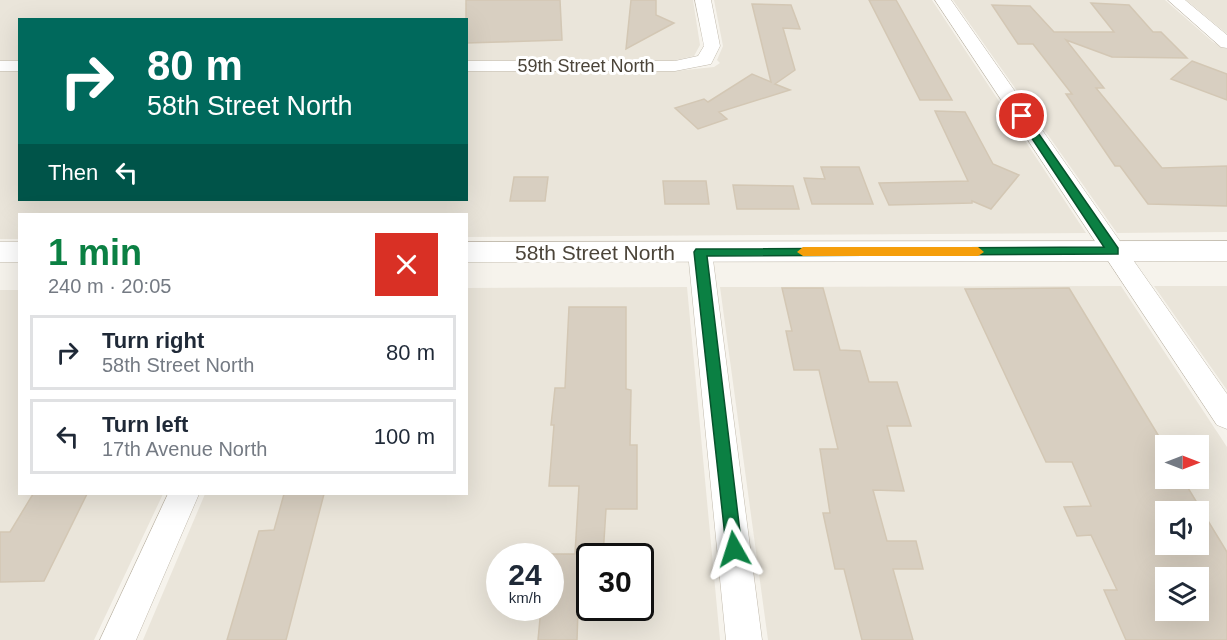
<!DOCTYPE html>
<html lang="en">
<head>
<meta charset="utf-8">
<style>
  :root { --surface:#fff; --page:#f2f2f3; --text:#1f2937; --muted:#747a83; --line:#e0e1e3; --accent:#0b8043 }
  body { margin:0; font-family:Arial,sans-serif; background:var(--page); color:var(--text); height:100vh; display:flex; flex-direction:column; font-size:22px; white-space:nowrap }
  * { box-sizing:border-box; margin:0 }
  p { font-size:20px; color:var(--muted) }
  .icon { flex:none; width:33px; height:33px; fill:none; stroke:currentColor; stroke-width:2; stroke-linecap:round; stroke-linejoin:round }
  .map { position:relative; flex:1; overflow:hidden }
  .details { position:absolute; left:18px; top:213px; width:450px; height:282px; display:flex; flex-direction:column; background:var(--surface); border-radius:0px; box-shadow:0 6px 24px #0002 }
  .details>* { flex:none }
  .hud { position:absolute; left:18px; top:18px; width:450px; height:183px; border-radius:0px; box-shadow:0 6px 24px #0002; background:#00695c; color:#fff; overflow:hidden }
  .needle { width:39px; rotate:90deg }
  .buttons { position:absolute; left:1155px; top:435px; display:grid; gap:12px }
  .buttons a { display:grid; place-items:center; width:54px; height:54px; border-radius:0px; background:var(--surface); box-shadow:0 6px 24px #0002; font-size:30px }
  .speed { position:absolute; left:486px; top:543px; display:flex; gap:12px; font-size:30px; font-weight:700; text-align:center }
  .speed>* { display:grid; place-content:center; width:78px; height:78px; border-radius:50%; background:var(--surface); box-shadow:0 6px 24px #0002; line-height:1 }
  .speed small { font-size:15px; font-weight:400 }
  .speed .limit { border:3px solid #111; border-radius:9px; background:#fff; color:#111 }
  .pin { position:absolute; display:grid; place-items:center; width:51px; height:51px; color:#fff; margin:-26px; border:3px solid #fff; border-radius:50%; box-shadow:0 2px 6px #0007 }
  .me { position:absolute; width:66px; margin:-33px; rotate:354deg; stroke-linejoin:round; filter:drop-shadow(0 0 4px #0008) }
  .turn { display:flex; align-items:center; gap:21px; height:126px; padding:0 30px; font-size:27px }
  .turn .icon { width:78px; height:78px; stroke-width:2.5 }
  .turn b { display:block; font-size:42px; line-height:51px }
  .then { display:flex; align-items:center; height:57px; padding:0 30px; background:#0003; gap:12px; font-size:22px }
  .round { display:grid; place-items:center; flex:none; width:63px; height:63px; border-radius:0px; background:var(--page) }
  .head { display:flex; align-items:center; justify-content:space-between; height:102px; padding:0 30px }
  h1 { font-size:36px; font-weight:700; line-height:45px; color:var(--accent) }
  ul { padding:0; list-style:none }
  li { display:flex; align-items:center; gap:18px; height:75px; margin:0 12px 9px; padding:0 18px; border:3px solid var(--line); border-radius:0px }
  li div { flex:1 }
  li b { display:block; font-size:22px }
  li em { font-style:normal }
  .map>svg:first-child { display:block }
</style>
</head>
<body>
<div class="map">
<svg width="1227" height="640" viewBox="0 0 1227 640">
  <rect width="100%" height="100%" fill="#f6f3ec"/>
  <path fill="#eae5da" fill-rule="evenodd" d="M 0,0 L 693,0 L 700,45 L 694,56 L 672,61 L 467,61 L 466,20 L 20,20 L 19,61 L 0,61 Z
    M 714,0 L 932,0 L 1086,233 L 467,237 L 466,214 L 20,214 L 19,239 L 0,239 L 0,71 L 19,71 L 20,200 L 466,200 L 467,71 L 676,71 L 714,67 L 720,63 L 717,60 L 723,46 Z
    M 953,0 L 1165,0 L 1213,42 L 1227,49 L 1227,232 L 1117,233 Z
    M 1186,0 L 1227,0 L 1227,34 Z
    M 1121,286 L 1227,447 L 1227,640 L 768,640 L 720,287 ZM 1166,446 L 1198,446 L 1198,478 L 1166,478 ZM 1166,512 L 1198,512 L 1198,544 L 1166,544 ZM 1166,578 L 1198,578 L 1198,610 L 1166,610 Z
    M 1154,286 L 1227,286 L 1227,390 Z
    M 687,287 L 720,640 L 143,640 L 205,494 L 466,494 L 467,288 ZM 500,556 L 550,556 L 550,608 L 500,608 ZM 590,556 L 640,556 L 640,608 L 590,608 Z
    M 0,290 L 19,290 L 20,494 L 163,494 L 94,640 L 0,640 Z"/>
  <path fill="#d8cfc1" stroke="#d3c7b4" stroke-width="1.5" fill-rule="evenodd" d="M 466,0 L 560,0 L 562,40 L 466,43 Z
    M 631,0 L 656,0 L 656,15 L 674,23 L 626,49 Z
    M 869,0 L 896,0 L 952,100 L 920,100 Z
    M 1091,3 L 1129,5 L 1153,32 L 1161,32 L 1187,58 L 1112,57 L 1066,40 L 1104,88 L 1096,88 L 1162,168 L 1227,166 L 1227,206 L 1148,204 L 1120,166 L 1115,166 L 1066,94 L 1072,94 L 1033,44 L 1018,44 L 992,5 L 1030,6 L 1054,32 L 1114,32 Z
    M 752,4 L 791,5 L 800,29 L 783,28 L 795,70 L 775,84 L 790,90 L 719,112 L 727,119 L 698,129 L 675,108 L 704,99 L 708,102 L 752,74 L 771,82 Z
    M 1192,61 L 1227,74 L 1227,100 L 1171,79 Z
    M 935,111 L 965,112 L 993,164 L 1019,175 L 991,209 L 972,201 L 972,203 L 889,205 L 879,183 L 968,181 Z
    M 821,167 L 859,167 L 873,204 L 812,204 L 804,178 L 825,179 Z
    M 514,177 L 548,177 L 545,201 L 510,201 Z
    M 663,181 L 706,181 L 709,204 L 665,204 Z
    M 733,185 L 793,186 L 799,209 L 737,209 Z
    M 782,288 L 823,288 L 840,350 L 860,351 L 869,382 L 897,382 L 911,426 L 887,426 L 904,491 L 873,490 L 887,541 L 916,541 L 923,569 L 893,569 L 913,640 L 862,640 L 844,569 L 835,569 L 823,513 L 830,513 L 820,449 L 838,449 L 819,370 L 794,370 L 786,331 L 792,331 Z
    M 1069,288 L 1166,448 L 1166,478 L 1182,478 L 1227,552 L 1227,640 L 1126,640 L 1104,590 L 1117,590 L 1091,535 L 1077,536 L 1064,507 L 1091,506 L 1072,462 L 1046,462 L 965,289 ZM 1166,512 L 1198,512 L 1198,544 L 1166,544 ZM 1166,578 L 1198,578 L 1198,610 L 1166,610 Z
    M 569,307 L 626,307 L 626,389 L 631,390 L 630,445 L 637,445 L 637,509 L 606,509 L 603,556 L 590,556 L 590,610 L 578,610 L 577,640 L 538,640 L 541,608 L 550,608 L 550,554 L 575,554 L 579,486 L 549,486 L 554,425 L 551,425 L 555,388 L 565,388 Z
    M 33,494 L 87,494 L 44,581 L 0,582 L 0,532 L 10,532 Z
    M 284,494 L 324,494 L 286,640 L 227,640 L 259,531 L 274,530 Z"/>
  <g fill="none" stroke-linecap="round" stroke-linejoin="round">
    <g stroke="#c2bbae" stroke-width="1">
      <path id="minor" d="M 695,0 L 711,0 L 720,46 L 711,64 L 675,71 L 466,71 L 466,61 L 675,61 L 698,56 L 704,46 Z
        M 935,0 L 951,0 L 1227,394 L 1227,429 L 1217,425 Z
        M 1168,0 L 1185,0 L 1227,35 L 1227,48 L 1221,47 Z
        M 0,61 L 20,61 L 20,71 L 0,71 Z
        M 700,244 L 708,246 L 712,252 L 762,640 L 726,640 L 688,252 L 692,246 Z
        M 168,494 L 199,494 L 136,640 L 100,640 Z"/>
    </g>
    <g stroke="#c2bbae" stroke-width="1">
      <path id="tertiary" d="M 1227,241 L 1227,261 L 466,262 L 466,242 Z
        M 0,242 L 20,242 L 20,262 L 0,262 Z"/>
    </g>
    <use href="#minor" fill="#fff" fill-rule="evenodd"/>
    <use href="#tertiary" fill="#fff" fill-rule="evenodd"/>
  </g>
  <path fill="#0b8043" stroke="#07532c" stroke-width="1.5" d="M 1018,114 L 1025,114 L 1118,248 L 1118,254 L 707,256 L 742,549 L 740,555 L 734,557 L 727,555 L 694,252 L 696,249 L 1104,247 L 1017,116 Z"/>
  <path fill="#f59e0b" d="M 803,247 L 978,247 L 984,252 L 978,256 L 803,256 L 797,252 Z"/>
  <g text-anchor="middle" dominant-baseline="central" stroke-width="6" stroke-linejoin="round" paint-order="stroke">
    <g font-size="18" fill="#4b4439" stroke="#fff">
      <text x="586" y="66">59th Street North</text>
    </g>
    <g font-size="21" fill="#4b4439" stroke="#fff">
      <text x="595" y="252">58th Street North</text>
    </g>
  </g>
</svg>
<div class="buttons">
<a><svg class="needle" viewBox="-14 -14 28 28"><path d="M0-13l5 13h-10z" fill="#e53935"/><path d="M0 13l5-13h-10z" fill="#747a83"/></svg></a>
<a><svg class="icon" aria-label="sound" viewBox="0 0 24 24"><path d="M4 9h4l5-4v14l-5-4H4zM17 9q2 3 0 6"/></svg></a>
<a><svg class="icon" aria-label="layers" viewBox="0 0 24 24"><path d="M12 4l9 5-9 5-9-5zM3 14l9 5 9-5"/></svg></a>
</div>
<div class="speed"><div>24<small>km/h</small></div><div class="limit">30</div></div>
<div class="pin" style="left:1022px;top:116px;background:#d93025"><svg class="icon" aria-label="arrive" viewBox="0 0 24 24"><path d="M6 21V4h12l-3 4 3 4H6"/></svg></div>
<svg class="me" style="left:734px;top:549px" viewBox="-20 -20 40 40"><path d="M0-17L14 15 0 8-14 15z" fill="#0b8043" stroke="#fff" stroke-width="4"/></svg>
<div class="hud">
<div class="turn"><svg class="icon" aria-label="right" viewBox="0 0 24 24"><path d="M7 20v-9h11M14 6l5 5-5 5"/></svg><div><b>80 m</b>58th Street North</div></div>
<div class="then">Then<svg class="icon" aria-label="left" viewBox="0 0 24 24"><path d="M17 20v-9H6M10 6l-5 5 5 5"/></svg></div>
</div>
<section class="details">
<div class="head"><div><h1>1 min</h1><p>240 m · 20:05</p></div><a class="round" style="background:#d93025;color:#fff"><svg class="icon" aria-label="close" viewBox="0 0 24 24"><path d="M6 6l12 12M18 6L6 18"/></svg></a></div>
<ul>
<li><svg class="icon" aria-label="right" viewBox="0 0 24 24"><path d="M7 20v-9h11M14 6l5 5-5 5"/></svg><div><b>Turn right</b><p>58th Street North</p></div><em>80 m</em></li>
<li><svg class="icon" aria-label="left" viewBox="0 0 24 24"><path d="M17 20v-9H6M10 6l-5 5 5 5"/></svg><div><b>Turn left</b><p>17th Avenue North</p></div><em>100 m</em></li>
</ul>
</section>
</div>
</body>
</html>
